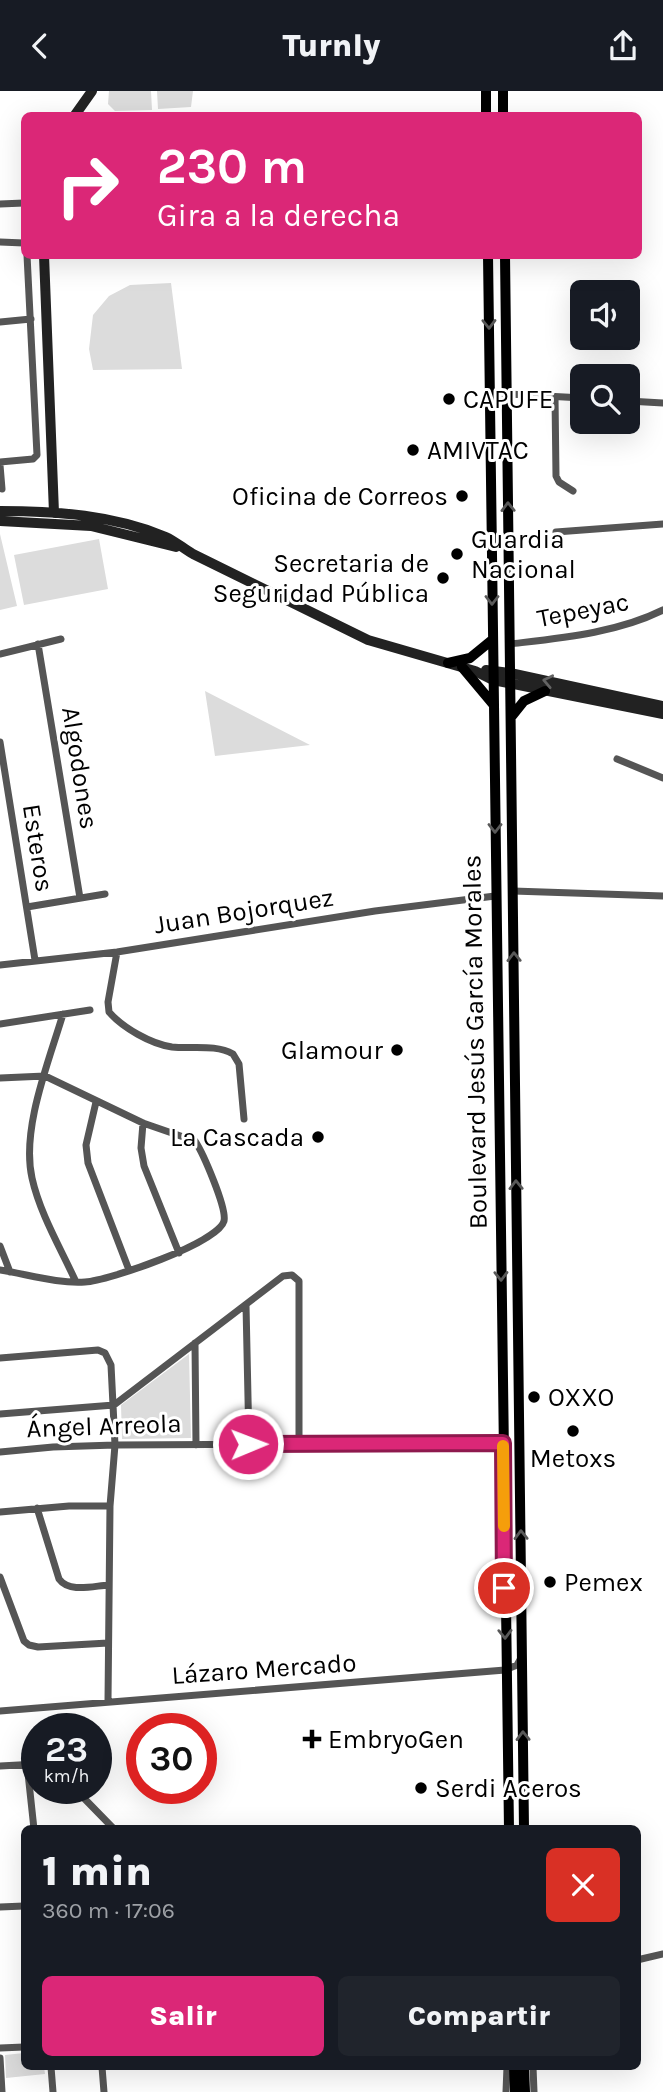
<!DOCTYPE html>
<html lang="es">
<head>
<meta charset="utf-8">
<style>
  :root { --surface:#171b24; --page:#20242c; --text:#f1f3f6; --muted:#9ea1a6; --accent:#db2777 }
  body { margin:0; font-family:Karla,sans-serif; background:var(--page); color:var(--text); height:100vh; display:flex; flex-direction:column; font-size:26px; white-space:nowrap }
  * { box-sizing:border-box; margin:0 }
  p { font-size:23px; color:var(--muted) }
  .icon { flex:none; width:38px; height:38px; fill:none; stroke:currentColor; stroke-width:2; stroke-linecap:round; stroke-linejoin:round }
  .map { position:relative; flex:1; overflow:hidden }
  .drawer { position:absolute; left:21px; top:1734px; width:620px; height:245px; display:flex; flex-direction:column; background:var(--surface); border-radius:10px; box-shadow:0 7px 28px #0002 }
  .drawer>* { flex:none }
  .hud { position:absolute; left:21px; top:21px; width:621px; height:147px; border-radius:10px; box-shadow:0 7px 28px #0002; background:#db2777; color:#fff; overflow:hidden }
  .tools { position:absolute; left:570px; top:189px; display:grid; gap:14px }
  .tools a { display:grid; place-items:center; width:70px; height:70px; border-radius:10px; background:var(--surface); box-shadow:0 7px 28px #0002; font-size:35px }
  .speed { position:absolute; left:21px; top:1622px; display:flex; gap:14px; font-size:35px; font-weight:700; text-align:center }
  .speed>* { display:grid; place-content:center; width:91px; height:91px; border-radius:50%; background:var(--surface); box-shadow:0 7px 28px #0002; line-height:1 }
  .speed small { font-size:18px; font-weight:400 }
  .speed .limit { border:10px solid #d22; background:#fff; color:#111 }
  .pin { position:absolute; display:grid; place-items:center; width:60px; height:60px; color:#fff; margin:-30px; border:4px solid #fff; border-radius:50%; box-shadow:0 2px 7px #0007 }
  .me { position:absolute; width:77px; margin:-38px; rotate:89deg; stroke-linejoin:round; filter:drop-shadow(0 0 5px #0008) }
  .turn { display:flex; align-items:center; gap:24px; height:147px; padding:0 21px; font-size:32px }
  .turn .icon { width:91px; height:91px; stroke-width:2.5 }
  .turn b { display:block; font-size:49px; line-height:60px }
  .round { display:grid; place-items:center; flex:none; width:74px; height:74px; border-radius:10px; background:var(--page) }
  .headline { display:flex; align-items:center; justify-content:space-between; height:119px; padding:0 21px }
  h1 { font-size:42px; font-weight:800; line-height:52px }
  .button { display:flex; gap:14px; margin-top:auto; padding:14px 21px }
  .button a { flex:1; height:80px; border-radius:10px; background:var(--accent); color:#fff; font-size:28px; font-weight:800; line-height:80px; text-align:center }
  .button a+a { background:var(--page); color:var(--text) }
  header { display:flex; justify-content:space-between; align-items:center; height:91px; padding:0 21px; background:var(--surface); font-size:32px; font-weight:800 }
  .map>svg:first-child { display:block }
</style>
</head>
<body>
<header><svg class="icon" aria-label="back" viewBox="0 0 24 24"><path d="M15 5l-7 7 7 7"/></svg>Turnly<svg class="icon" aria-label="share" viewBox="0 0 24 24"><path d="M12 15V3M7 8l5-5 5 5M5 13v7h14v-7"/></svg></header>
<div class="map">
<svg width="663" height="2001" viewBox="0 0 663 2001">
  <rect width="100%" height="100%" fill="#fff"/>
  <path fill="#dcdcdc" d="M 109,0 L 151,0 L 152,19 L 115,20 L 108,13 Z
    M 157,0 L 193,0 L 191,16 L 158,18 Z
    M 171,192 L 182,278 L 93,279 L 89,258 L 93,224 L 109,205 L 130,194 Z
    M 0,443 L 17,515 L 0,519 Z
    M 99,448 L 108,498 L 24,514 L 14,464 Z
    M 205,600 L 310,654 L 215,665 Z
    M 189,1263 L 191,1347 L 122,1348 L 121,1314 Z
    M 24,1962 L 24,1976 L 44,1976 L 45,1983 L 6,1987 L 5,1964 Z"/>
  <g fill="none" stroke-linecap="round" stroke-linejoin="round">
    <path stroke="#555" stroke-width="7" d="M 0,113 L 24,112
      M 0,151 L 24,152
      M 0,231 L 31,228
      M 507,303 L 583,307
      M 555,306 L 556,385 L 559,391 L 573,400
      M 628,310 L 663,312
      M 0,371 L 33,368 L 37,364 L 27,164
      M 0,374 L 2,398
      M 556,441 L 663,433
      M 38,553 L 80,807
      M 510,553 C 561,547 617,542 663,519
      M 0,563 L 61,548
      M 0,651 L 35,869
      M 617,668 L 663,687
      M 513,800 L 663,805
      M 27,816 L 105,803
      M 117,861 L 108,911 L 109,921 C 123,937 151,953 172,956 C 192,958 216,953 233,963 L 239,973 L 244,1028
      M 0,874 L 117,861 L 375,820 L 495,805
      M 63,923 C 49,970 21,1038 32,1087 C 40,1123 61,1158 76,1191
      M 0,933 L 90,919
      M 0,987 L 45,985 L 143,1032 L 195,1050 C 203,1062 227,1117 224,1130 C 218,1152 108,1190 85,1191 C 59,1193 26,1183 0,1179
      M 96,1011 L 86,1054 L 88,1072 L 129,1179
      M 143,1032 L 141,1057 L 144,1075 L 179,1162
      M 0,1155 L 10,1181
      M 246,1214 L 249,1353
      M 195,1252 L 196,1354
      M 0,1267 L 98,1259 L 105,1262 L 111,1274 L 115,1354 L 110,1415 L 108,1610
      M 0,1323 L 114,1314 L 283,1185 L 292,1184 L 299,1190 L 299,1352
      M 0,1361 L 53,1356 L 115,1354 L 503,1352
      M 37,1417 L 59,1488 C 69,1502 93,1495 108,1494
      M 0,1421 L 69,1415 L 110,1415
      M 0,1486 L 24,1550 L 29,1554 L 38,1556 L 108,1552
      M 0,1620 L 505,1579 L 517,1574 L 521,1567
      M 27,1673 L 34,1738
      M 0,1675 L 37,1673
      M 75,1698 L 114,1738
      M 0,1816 L 24,1815
      M 637,1869 L 663,1863
      M 0,1957 L 24,1956
      M 0,1967 L 2,2001
      M 51,1976 L 53,2001
      M 102,1976 L 104,2001
      M 533,1976 L 534,2001
      M 506,2001 L 507,1976"/>
    <path stroke="#222" stroke-width="10" d="M 75,24 L 92,0
      M 44,164 L 54,422
      M 0,420 C 56,420 114,424 166,446 C 175,450 184,458 193,463 L 368,549 L 475,580 L 493,589 L 663,623
      M 0,430 L 91,435 L 176,456
      M 486,579 L 510,582 L 663,615"/>
    <path stroke="#000" stroke-width="10" d="M 486,0 L 486,24
      M 503,0 L 503,24
      M 488,164 L 509,1738
      M 505,164 L 524,1738
      M 448,572 L 470,567 L 492,549
      M 462,576 L 493,613
      M 512,625 L 524,610 L 545,600
      M 514,1976 L 515,2001
      M 524,1976 L 525,2001"/>
  </g>
  <defs><path id="oneway-chevron" d="M-2-3.5L2.5 0L-2 3.5" fill="none" stroke-width="1.6" stroke-linecap="round" stroke-linejoin="round" transform="scale(1.75)"/></defs>
  <g stroke="#595959">
    <use href="#oneway-chevron" transform="translate(489 233) rotate(89)"/>
    <use href="#oneway-chevron" transform="translate(508 416) rotate(-91)"/>
    <use href="#oneway-chevron" transform="translate(492 509) rotate(90)"/>
    <use href="#oneway-chevron" transform="translate(495 737) rotate(90)"/>
    <use href="#oneway-chevron" transform="translate(514 866) rotate(-91)"/>
    <use href="#oneway-chevron" transform="translate(516 1094) rotate(-91)"/>
    <use href="#oneway-chevron" transform="translate(501 1185) rotate(89)"/>
    <use href="#oneway-chevron" transform="translate(521 1444) rotate(-91)"/>
    <use href="#oneway-chevron" transform="translate(505 1543) rotate(89)"/>
    <use href="#oneway-chevron" transform="translate(523 1645) rotate(-91)"/>
  </g>
  <use stroke="#646464" href="#oneway-chevron" transform="translate(548 590) rotate(-168)"/>
  <g fill="none" stroke-linecap="round" stroke-linejoin="round">
    <g stroke="#8e194d" stroke-width="18">
      <path id="route" d="M 248,1353 L 503,1352 L 504,1497"/>
    </g>
    <use href="#route" stroke="#db2777" stroke-width="12"/>
    <path stroke="#f59e0b" stroke-width="12" d="M 503,1355 L 504,1435"/>
  </g>
  <g fill="#000" stroke="#fff" stroke-width="2.5">
    <circle cx="449" cy="308" r="7"/>
    <circle cx="413" cy="359" r="7"/>
    <circle cx="462" cy="405" r="7"/>
    <circle cx="457" cy="463" r="7"/>
    <circle cx="443" cy="487" r="7"/>
    <circle cx="397" cy="959" r="7"/>
    <circle cx="318" cy="1046" r="7"/>
    <circle cx="534" cy="1306" r="7"/>
    <circle cx="573" cy="1340" r="7"/>
    <circle cx="550" cy="1491" r="7"/>
    <path d="M308.5 1637.5h7v7h7v7h-7v7h-7v-7h-7v-7h7z"/>
    <circle cx="421" cy="1697" r="7"/>
  </g>
  <g text-anchor="middle" dominant-baseline="central" stroke-width="6" stroke-linejoin="round" paint-order="stroke">
    <g font-size="26" fill="#000" stroke="#fff" text-anchor="start">
      <text x="463" y="308">CAPUFE</text>
      <text x="427" y="359">AMIVTAC</text>
      <text x="448" y="405" text-anchor="end">Oficina de Correos</text>
      <text x="471" y="448">Guardia<tspan x="471" dy="30">Nacional</tspan></text>
      <text x="429" y="472" text-anchor="end">Secretaria de<tspan x="429" dy="30">Seguridad Pública</tspan></text>
      <text x="383" y="959" text-anchor="end">Glamour</text>
      <text x="304" y="1046" text-anchor="end">La Cascada</text>
      <text x="548" y="1306">OXXO</text>
      <text x="573" y="1367" text-anchor="middle">Metoxs</text>
      <text x="564" y="1491">Pemex</text>
      <text x="328" y="1648">EmbryoGen</text>
      <text x="435" y="1697">Serdi Aceros</text>
    </g>
    <g font-size="26" fill="#000" stroke="#fff">
      <text transform="translate(583 519) rotate(-11)">Tepeyac</text>
      <text transform="translate(80 677) rotate(81)">Algodones</text>
      <text transform="translate(38 757) rotate(81)">Esteros</text>
      <text transform="translate(244 820) rotate(-9)">Juan Bojorquez</text>
      <text transform="translate(475 951) rotate(-91)">Boulevard Jesús García Morales</text>
      <text transform="translate(104 1335) rotate(-2)">Ángel Arreola</text>
      <text transform="translate(264 1578) rotate(-4)">Lázaro Mercado</text>
    </g>
  </g>
</svg>
<div class="tools">
<a><svg class="icon" aria-label="sound" viewBox="0 0 24 24"><path d="M4 9h4l5-4v14l-5-4H4zM17 9q2 3 0 6"/></svg></a>
<a><svg class="icon" aria-label="search" viewBox="0 0 24 24"><circle cx="10" cy="10" r="6"/><path d="M15 15l6 6"/></svg></a>
</div>
<div class="speed"><div>23<small>km/h</small></div><div class="limit">30</div></div>
<div class="pin" style="left:504px;top:1497px;background:#d93025"><svg class="icon" aria-label="arrive" viewBox="0 0 24 24"><path d="M6 21V4h12l-3 4 3 4H6"/></svg></div>
<svg class="me" style="left:248px;top:1353px" viewBox="-20 -20 40 40"><circle r="17" fill="#db2777" stroke="#fff" stroke-width="3"/><path d="M0-11L8 9 0 5-8 9z" fill="#fff"/></svg>
<div class="hud">
<div class="turn"><svg class="icon" aria-label="right" viewBox="0 0 24 24"><path d="M7 20v-9h11M14 6l5 5-5 5"/></svg><div><b>230 m</b>Gira a la derecha</div></div>
</div>
<section class="drawer">
<div class="headline"><div><h1>1 min</h1><p>360 m · 17:06</p></div><a class="round" style="background:#d93025;color:#fff"><svg class="icon" aria-label="close" viewBox="0 0 24 24"><path d="M6 6l12 12M18 6L6 18"/></svg></a></div>
<div class="button"><a>Salir</a><a>Compartir</a></div>
</section>
</div>
</body>
</html>
